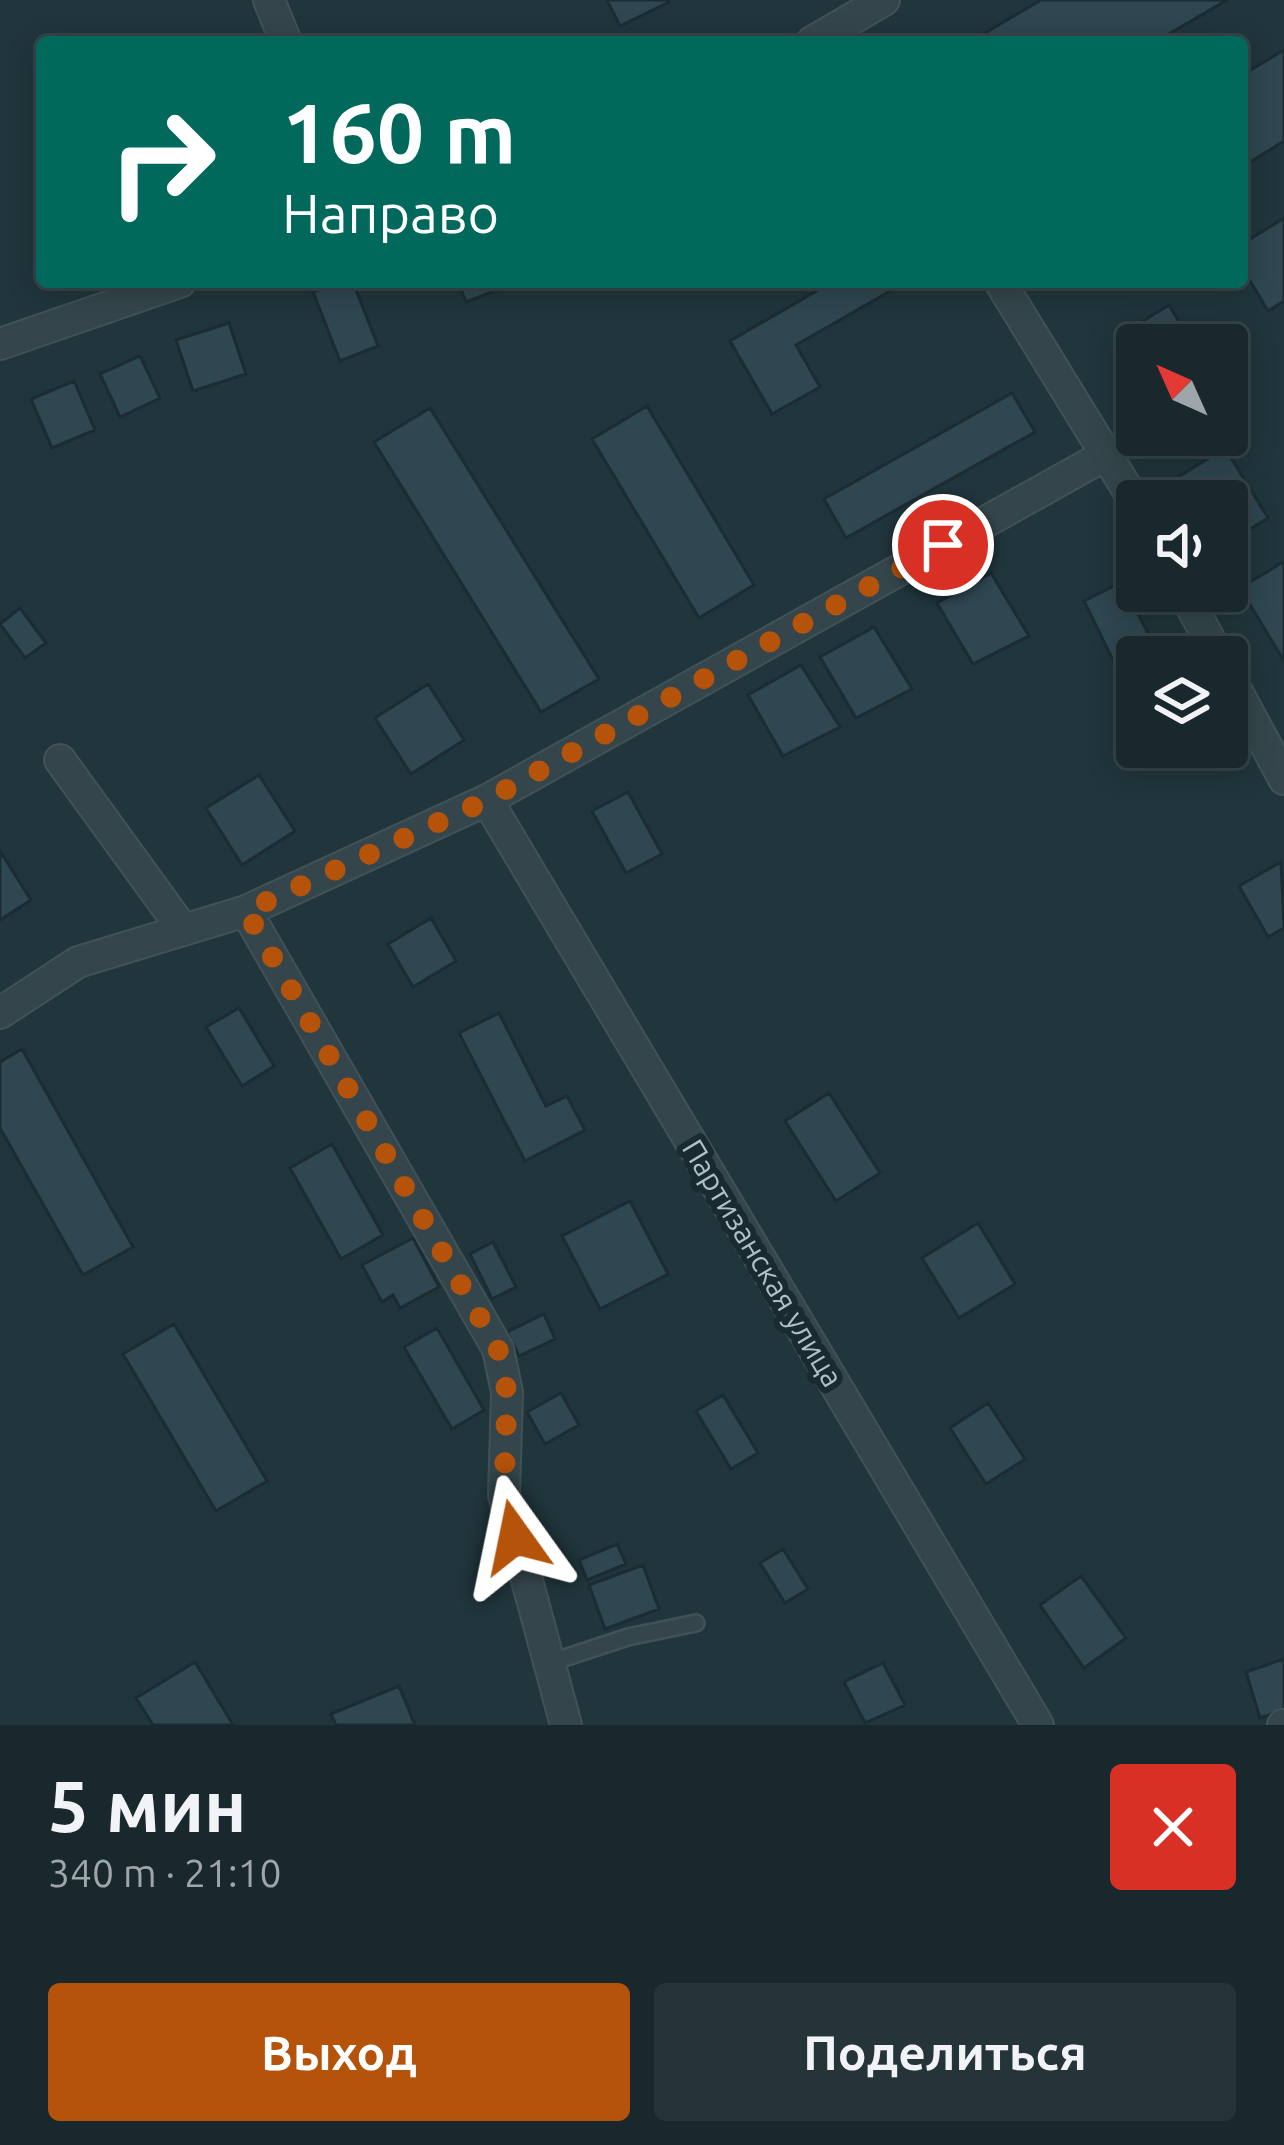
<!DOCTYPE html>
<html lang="ru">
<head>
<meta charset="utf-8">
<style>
  :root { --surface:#18282d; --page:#253439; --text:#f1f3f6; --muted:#9fa6aa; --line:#364449; --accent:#b45309 }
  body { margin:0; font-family:Ubuntu,sans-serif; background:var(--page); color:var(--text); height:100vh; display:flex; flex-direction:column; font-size:45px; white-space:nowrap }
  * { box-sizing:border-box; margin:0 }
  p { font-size:39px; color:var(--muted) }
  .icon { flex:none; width:66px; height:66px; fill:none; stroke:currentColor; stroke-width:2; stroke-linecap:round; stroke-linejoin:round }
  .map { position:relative; height:1725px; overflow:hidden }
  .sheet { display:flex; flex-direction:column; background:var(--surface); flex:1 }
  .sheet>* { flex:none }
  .top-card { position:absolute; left:36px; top:36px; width:1212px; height:252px; border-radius:12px; box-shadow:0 6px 30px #0003,0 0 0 3px var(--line); background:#00695c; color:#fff; overflow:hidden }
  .needle { width:78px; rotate:315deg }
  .buttons { position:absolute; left:1116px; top:324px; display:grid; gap:24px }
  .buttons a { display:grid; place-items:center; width:132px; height:132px; border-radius:12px; background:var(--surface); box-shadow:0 6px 30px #0003,0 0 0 3px var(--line); font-size:60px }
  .pin { position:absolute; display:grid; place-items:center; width:102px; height:102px; color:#fff; margin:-51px; border:6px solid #fff; border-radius:50%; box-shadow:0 3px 12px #0007 }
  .me { position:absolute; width:132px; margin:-66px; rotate:348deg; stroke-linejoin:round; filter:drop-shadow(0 0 9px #0008) }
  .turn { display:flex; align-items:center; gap:42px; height:252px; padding:0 48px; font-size:54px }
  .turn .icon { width:156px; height:156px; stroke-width:2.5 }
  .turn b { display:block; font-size:84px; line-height:102px }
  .round { display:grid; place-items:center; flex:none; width:126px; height:126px; border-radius:12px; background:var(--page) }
  .headline { display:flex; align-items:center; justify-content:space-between; height:204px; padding:0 48px }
  h1 { font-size:72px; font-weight:600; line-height:90px }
  .primary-button { display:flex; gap:24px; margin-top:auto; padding:24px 48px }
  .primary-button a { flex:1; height:138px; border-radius:12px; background:var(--accent); color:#fff; font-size:48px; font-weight:600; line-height:138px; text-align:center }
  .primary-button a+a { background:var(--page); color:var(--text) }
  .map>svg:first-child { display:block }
</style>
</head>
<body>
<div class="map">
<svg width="1284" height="1725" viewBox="0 0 1284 1725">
  <rect width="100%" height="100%" fill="#20353c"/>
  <path fill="#2f4751" stroke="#1c2c33" stroke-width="3" d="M 607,0 L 668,0 L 669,2 L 620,26 Z
    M 1041,0 L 1227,0 L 1155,42 L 970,42 Z
    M 1284,50 L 1284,141 L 1242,167 L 1242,75 Z
    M 1284,218 L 1284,301 L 1268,311 L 1242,267 L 1242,244 Z
    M 337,282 L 353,282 L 378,346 L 340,361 L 313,292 Z
    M 458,282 L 517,282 L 466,302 Z
    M 832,282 L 906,282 L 796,345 L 820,387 L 772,414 L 730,341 Z
    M 1169,305 L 1193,345 L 1137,345 L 1137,371 L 1117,337 Z
    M 229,323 L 246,374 L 193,391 L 176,340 Z
    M 140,356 L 160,398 L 120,417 L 100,374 Z
    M 74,381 L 95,430 L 52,448 L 31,399 Z
    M 1012,393 L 1035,432 L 846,538 L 824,499 Z
    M 647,406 L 754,585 L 699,618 L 592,439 Z
    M 430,408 L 599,679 L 541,712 L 374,442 Z
    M 1225,448 L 1268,518 L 1227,543 L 1227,501 L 1193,501 L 1178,477 Z
    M 1283,562 L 1284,563 L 1284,661 L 1240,588 Z
    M 991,573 L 1029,636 L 973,664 L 937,603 Z
    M 1122,582 L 1160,657 L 1137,657 L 1137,676 L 1124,683 L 1084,601 Z
    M 20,608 L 46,643 L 25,658 L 0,624 Z
    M 874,627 L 912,689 L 856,718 L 820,657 Z
    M 801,665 L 840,727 L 783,756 L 748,695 Z
    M 428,684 L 464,740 L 411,774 L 375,718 Z
    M 259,775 L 295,831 L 242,865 L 206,808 Z
    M 628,792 L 662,854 L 626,873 L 592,811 Z
    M 0,851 L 31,900 L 0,920 Z
    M 1281,862 L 1284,928 L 1268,937 L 1239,886 Z
    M 431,918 L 456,961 L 413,987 L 388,944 Z
    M 239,1008 L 274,1066 L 242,1086 L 206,1027 Z
    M 499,1013 L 546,1106 L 567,1096 L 585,1130 L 525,1161 L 459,1033 Z
    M 22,1049 L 133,1247 L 83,1275 L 0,1128 L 0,1062 Z
    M 829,1093 L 880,1173 L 836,1201 L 785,1121 Z
    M 332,1144 L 383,1235 L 341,1259 L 290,1168 Z
    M 630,1201 L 668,1274 L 600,1309 L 562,1236 Z
    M 978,1223 L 1015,1284 L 959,1318 L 922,1258 Z
    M 413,1238 L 439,1287 L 400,1308 L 393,1295 L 382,1302 L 362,1265 Z
    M 493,1242 L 516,1287 L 492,1299 L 470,1254 Z
    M 544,1314 L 555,1339 L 519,1356 L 507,1332 Z
    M 174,1324 L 267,1481 L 216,1511 L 123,1354 Z
    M 437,1328 L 484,1410 L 452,1429 L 404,1347 Z
    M 561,1393 L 579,1425 L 545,1444 L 527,1412 Z
    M 723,1395 L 758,1453 L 731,1469 L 696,1411 Z
    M 988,1403 L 1025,1459 L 986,1484 L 950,1428 Z
    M 617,1544 L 626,1564 L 587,1580 L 579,1560 Z
    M 783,1549 L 808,1589 L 785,1603 L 760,1563 Z
    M 643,1565 L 659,1609 L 605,1629 L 589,1585 Z
    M 1081,1576 L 1126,1638 L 1084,1668 L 1040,1605 Z
    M 1284,1659 L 1284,1710 L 1260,1718 L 1246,1672 Z
    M 195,1662 L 233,1725 L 153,1725 L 136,1698 Z
    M 883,1663 L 905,1705 L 865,1723 L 844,1682 Z
    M 399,1686 L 415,1725 L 336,1725 L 331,1714 Z"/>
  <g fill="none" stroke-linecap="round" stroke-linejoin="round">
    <g stroke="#415158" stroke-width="20">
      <path id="lane" d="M 549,1663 L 628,1637 L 696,1623"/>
    </g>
    <g stroke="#415158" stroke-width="34">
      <path id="street" d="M 269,0 L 286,42
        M 812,42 L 884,0
        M 1000,282 L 1137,505
        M 0,344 L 180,282
        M 1183,591 L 1219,657
        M 1227,673 L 1284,779
        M 60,760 L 182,928
        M 487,800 L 1038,1725
        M 246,911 L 498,1349 L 507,1392 L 504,1495 L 566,1725
        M 0,1013 L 78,962 L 246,911 L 487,800 L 1109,453
        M 1283,1725 L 1284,1725"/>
    </g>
    <use href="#lane" stroke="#34464c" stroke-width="15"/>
    <use href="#street" stroke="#34464c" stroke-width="30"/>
  </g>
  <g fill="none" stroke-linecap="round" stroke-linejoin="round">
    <path stroke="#b45309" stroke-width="21" stroke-dasharray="0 37.8" d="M 515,1537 L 504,1495 L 507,1392 L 498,1349 L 246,911 L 487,800 L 943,545"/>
  </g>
  <g text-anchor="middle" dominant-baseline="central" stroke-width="12" stroke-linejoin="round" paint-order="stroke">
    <g font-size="30" fill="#afc1c8" stroke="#1a2a31">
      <text transform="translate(763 1263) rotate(59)">Партизанская улица</text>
    </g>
  </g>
</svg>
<div class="buttons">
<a><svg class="needle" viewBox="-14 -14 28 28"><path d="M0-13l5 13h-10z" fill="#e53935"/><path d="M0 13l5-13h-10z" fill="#9fa6aa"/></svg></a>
<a><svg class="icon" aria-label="sound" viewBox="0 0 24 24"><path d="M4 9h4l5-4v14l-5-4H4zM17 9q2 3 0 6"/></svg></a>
<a><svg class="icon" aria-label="layers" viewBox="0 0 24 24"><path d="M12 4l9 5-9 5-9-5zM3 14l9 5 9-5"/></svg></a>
</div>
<div class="pin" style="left:943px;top:545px;background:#d93025"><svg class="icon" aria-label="arrive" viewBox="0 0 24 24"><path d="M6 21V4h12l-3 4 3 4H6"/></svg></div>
<svg class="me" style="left:515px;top:1537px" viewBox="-20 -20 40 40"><path d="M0-17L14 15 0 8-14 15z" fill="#b45309" stroke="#fff" stroke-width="4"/></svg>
<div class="top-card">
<div class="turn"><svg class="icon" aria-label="right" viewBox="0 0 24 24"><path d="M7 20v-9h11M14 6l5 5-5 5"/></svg><div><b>160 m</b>Направо</div></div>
</div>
</div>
<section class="sheet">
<div class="headline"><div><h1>5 мин</h1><p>340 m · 21:10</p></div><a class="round" style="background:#d93025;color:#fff"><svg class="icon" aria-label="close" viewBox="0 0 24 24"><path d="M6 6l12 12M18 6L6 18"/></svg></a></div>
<div class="primary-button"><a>Выход</a><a>Поделиться</a></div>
</section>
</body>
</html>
